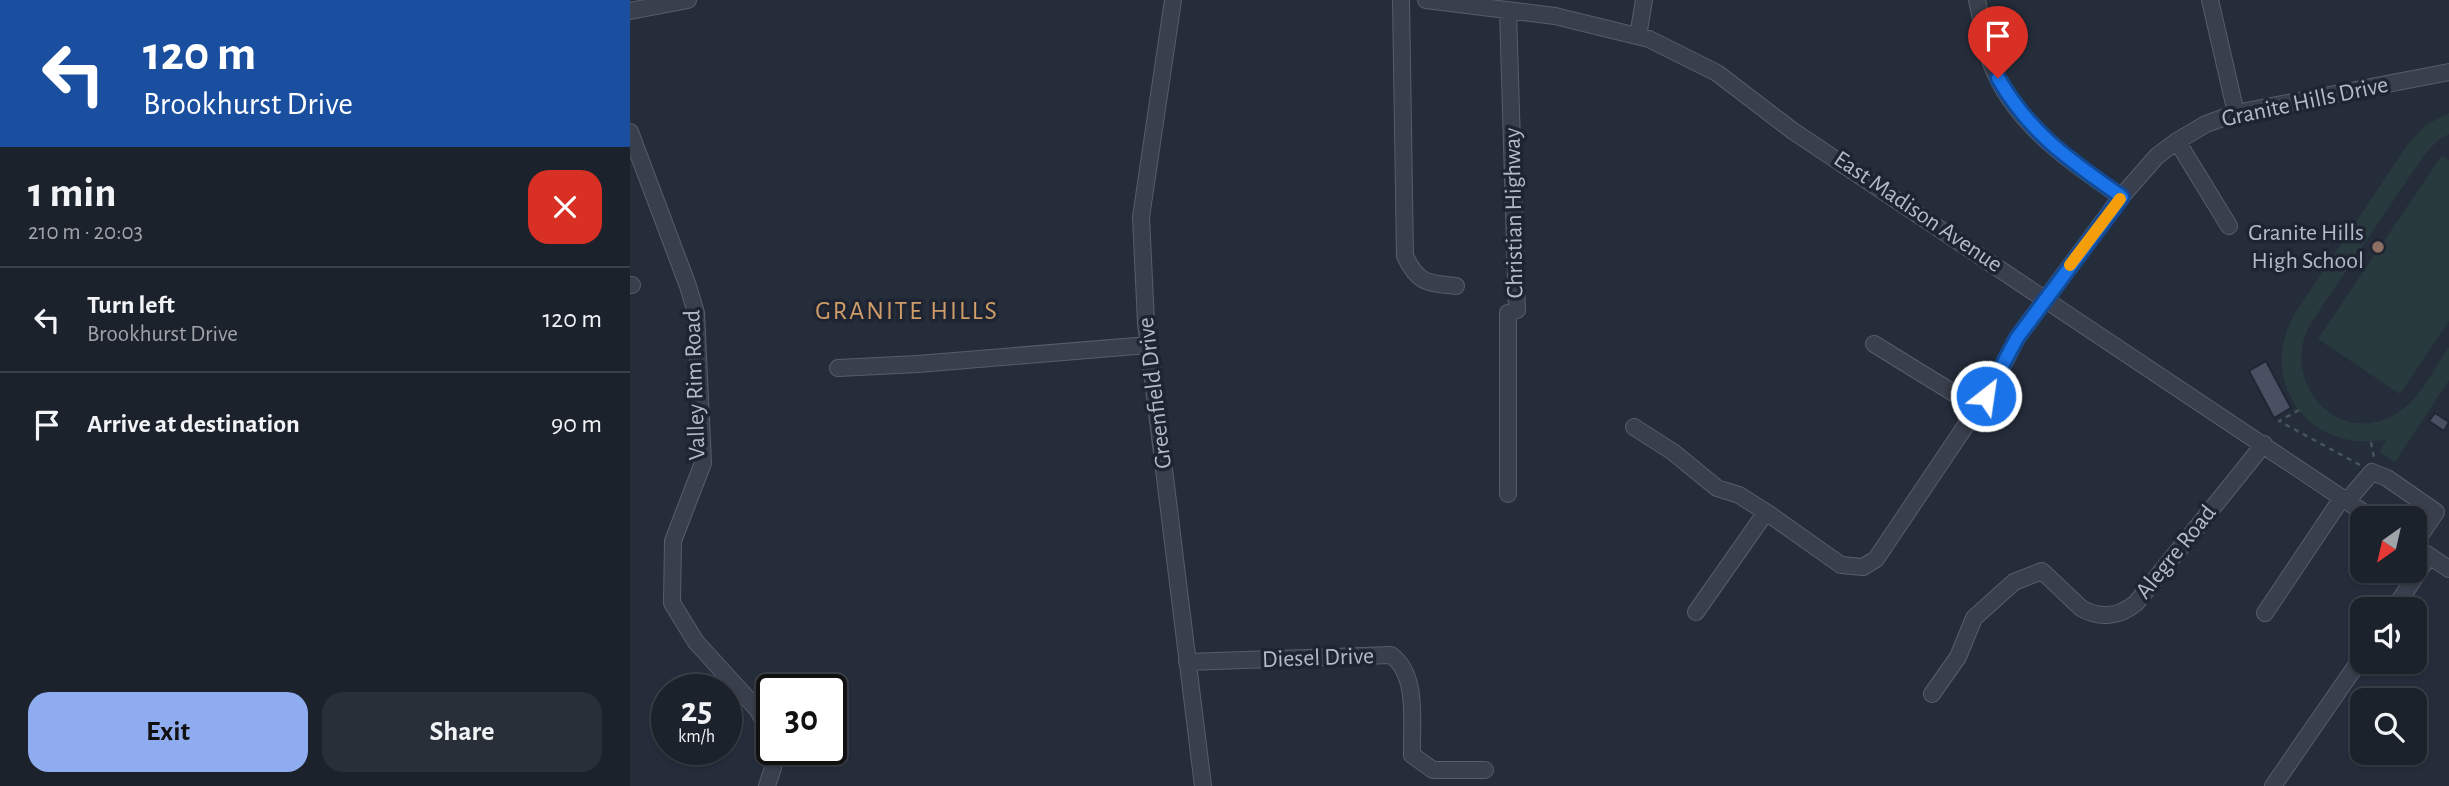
<!DOCTYPE html>
<html lang="en">
<head>
<meta charset="utf-8">
<style>
  :root { --surface:#1c222c; --page:#292f38; --text:#f1f3f6; --muted:#a0a4a9; --line:#3a3f48; --accent:#8facf1 }
  body { margin:0; font-family:"Alegreya Sans",sans-serif; background:var(--page); color:var(--text); height:100vh; display:flex; flex-direction:column; font-size:26px; white-space:nowrap }
  * { box-sizing:border-box; margin:0 }
  p { font-size:23px; color:var(--muted) }
  .icon { flex:none; width:38px; height:38px; fill:none; stroke:currentColor; stroke-width:2; stroke-linecap:round; stroke-linejoin:round }
  .map { position:relative; flex:1; overflow:hidden }
  .details { display:flex; flex-direction:column; background:var(--surface); width:630px }
  .details>* { flex:none }
  .banner { background:#1a4fa0; color:#fff; overflow:hidden }
  .needle { width:46px; rotate:214deg }
  .fabs { position:absolute; left:1720px; top:506px; display:grid; gap:14px }
  .fabs a { display:grid; place-items:center; width:77px; height:77px; border-radius:14px; background:var(--surface); box-shadow:0 2px 5px #0004,0 0 0 2px var(--line); font-size:35px }
  .speed { position:absolute; left:21px; top:674px; display:flex; gap:14px; font-size:35px; font-weight:700; text-align:center }
  .speed>* { display:grid; place-content:center; width:91px; height:91px; border-radius:50%; background:var(--surface); box-shadow:0 2px 5px #0004,0 0 0 2px var(--line); line-height:1 }
  .speed small { font-size:18px; font-weight:400 }
  .speed .limit { border:4px solid #111; border-radius:10px; background:#fff; color:#111 }
  .pin { position:absolute; display:grid; place-items:center; width:60px; height:60px; color:#fff; margin:-72px -30px; border-radius:50% 50% 50% 0; rotate:-45deg; box-shadow:0 0 7px #0007 }
  .pin .icon { rotate:45deg }
  .me { position:absolute; width:77px; margin:-38px; rotate:30deg; stroke-linejoin:round; filter:drop-shadow(0 0 5px #0008) }
  .turn { display:flex; align-items:center; gap:24px; height:147px; padding:0 28px; font-size:32px }
  .turn .icon { width:91px; height:91px; stroke-width:2.5 }
  .turn b { display:block; font-size:49px; line-height:60px }
  .round { display:grid; place-items:center; flex:none; width:74px; height:74px; border-radius:21px; background:var(--page) }
  .headline { display:flex; align-items:center; justify-content:space-between; height:119px; padding:0 28px }
  h1 { font-size:42px; font-weight:700; line-height:52px }
  .button { display:flex; gap:14px; margin-top:auto; padding:14px 28px }
  .button a { flex:1; height:80px; border-radius:21px; background:var(--accent); color:#111; font-size:28px; font-weight:700; line-height:80px; text-align:center }
  .button a+a { background:var(--page); color:var(--text) }
  ul { padding:0; list-style:none }
  li { display:flex; align-items:center; gap:21px; height:105px; padding:0 28px; border-top:2px solid var(--line) }
  li div { flex:1 }
  li b { display:block; font-size:26px }
  li em { font-style:normal }
  main { display:flex; flex:1; min-height:0 }
  .map>svg:first-child { display:block }
</style>
</head>
<body>
<main>
<section class="details">
<div class="banner">
<div class="turn"><svg class="icon" aria-label="left" viewBox="0 0 24 24"><path d="M17 20v-9H6M10 6l-5 5 5 5"/></svg><div><b>120 m</b>Brookhurst Drive</div></div>
</div>
<div class="headline"><div><h1>1 min</h1><p>210 m · 20:03</p></div><a class="round" style="background:#d93025;color:#fff"><svg class="icon" aria-label="close" viewBox="0 0 24 24"><path d="M6 6l12 12M18 6L6 18"/></svg></a></div>
<ul>
<li><svg class="icon" aria-label="left" viewBox="0 0 24 24"><path d="M17 20v-9H6M10 6l-5 5 5 5"/></svg><div><b>Turn left</b><p>Brookhurst Drive</p></div><em>120 m</em></li>
<li><svg class="icon" aria-label="arrive" viewBox="0 0 24 24"><path d="M6 21V4h12l-3 4 3 4H6"/></svg><div><b>Arrive at destination</b></div><em>90 m</em></li>
</ul>
<div class="button"><a>Exit</a><a>Share</a></div>
</section>
<div class="map">
<svg width="1819" height="786" viewBox="0 0 1819 786">
  <rect width="100%" height="100%" fill="#252d3b"/>
  <path fill="#283a3d" d="M 1819,113 L 1819,134 L 1808,140 L 1794,155 L 1681,323 C 1648,381 1707,449 1766,414 C 1790,400 1804,369 1819,347 L 1819,380 L 1765,462 L 1749,452 L 1757,439 C 1679,456 1626,380 1665,313 L 1778,144 L 1796,125 Z
    M 1812,155 L 1819,160 L 1819,321 L 1770,394 L 1688,339 Z"/>
  <path fill="#495062" stroke="#202633" stroke-width="2" d="M 1636,361 L 1661,408 L 1644,418 L 1619,371 Z
    M 1805,413 L 1819,422 L 1814,431 L 1799,421 Z"/>
  <g fill="none" stroke-linecap="round" stroke-linejoin="round">
    <g stroke="#575d6a" stroke-width="18">
      <path id="minor" d="M 543,0 L 511,217 L 516,323 L 573,786
        M 771,0 L 775,256 C 788,284 798,283 826,286
        M 796,0 L 925,16 L 1019,39 L 1087,73 L 1163,131 L 1742,518
        M 1347,0 C 1352,21 1354,44 1361,63 C 1384,125 1441,161 1491,197
        M 1580,0 L 1606,113
        M 0,11 L 58,0
        M 1008,36 L 1014,0
        M 0,132 L 58,286 L 66,313 L 73,463 L 43,541 L 42,603 L 66,642 L 128,710 L 142,737
        M 1547,141 L 1599,226
        M 0,285 L 2,285
        M 1244,344 L 1348,408
        M 208,368 L 288,364 L 518,345
        M 1004,427 L 1043,452 L 1087,488 L 1109,495 L 1136,512
        M 878,494 L 878,313 L 887,310 L 878,11
        M 1717,501 L 1742,472 L 1757,478 L 1806,512 L 1785,543
        M 1792,551 L 1819,569
        M 1764,609 L 1799,556
        M 1066,612 L 1136,512 L 1211,565 L 1233,567 L 1246,559 L 1363,385 L 1387,338 L 1491,197 L 1527,156 L 1547,141 L 1576,124 L 1606,113 L 1819,72
        M 1635,613 L 1712,498
        M 557,662 L 761,655 C 789,675 781,724 782,755 L 803,770 L 855,770
        M 1302,694 L 1328,657 L 1344,618 L 1384,582 L 1412,571 L 1451,608 C 1470,619 1489,617 1506,603 L 1634,444
        M 137,786 L 143,768 L 144,749
        M 1643,786 L 1732,657"/>
    </g>
    <path stroke="#45555a" stroke-width="2.5" stroke-dasharray="5 5" stroke-linecap="butt" d="M 1669,410 L 1649,421 L 1730,465
      M 1741,442 L 1744,458"/>
    <use href="#minor" stroke="#393f4c" stroke-width="16"/>
  </g>
  <g fill="none" stroke-linecap="round" stroke-linejoin="round">
    <g stroke="#114b97" stroke-width="18">
      <path id="route" d="M 1356,396 L 1387,338 L 1492,197 C 1440,160 1401,135 1368,78"/>
    </g>
    <use href="#route" stroke="#1a73e8" stroke-width="12"/>
    <path stroke="#f59e0b" stroke-width="12" d="M 1440,265 L 1490,199"/>
  </g>
  <circle fill="#8d6e63" stroke="#1e2431" stroke-width="2.5" cx="1748" cy="247" r="7"/>
  <g text-anchor="middle" dominant-baseline="central" stroke-width="7" stroke-linejoin="round" paint-order="stroke">
    <g font-size="24" fill="#b4bac7" stroke="#1e2431">
      <text transform="translate(1675 102) rotate(-12)">Granite Hills Drive</text>
      <text transform="translate(1288 212) rotate(34)">East Madison Avenue</text>
      <text transform="translate(884 213) rotate(-91)">Christian Highway</text>
      <text transform="translate(65 385) rotate(-92)">Valley Rim Road</text>
      <text transform="translate(525 393) rotate(-97)">Greenfield Drive</text>
      <text transform="translate(1546 552) rotate(-51)">Alegre Road</text>
      <text transform="translate(688 658) rotate(-2)">Diesel Drive</text>
    </g>
    <g font-size="24" fill="#b4bac7" stroke="#1e2431" text-anchor="end">
      <text x="1734" y="233">Granite Hills<tspan x="1734" dy="28">High School</tspan></text>
    </g>
    <g font-size="26" letter-spacing="2" fill="#ce9d68" stroke="#1e2431">
      <text x="277" y="311">GRANITE HILLS</text>
    </g>
  </g>
</svg>
<div class="fabs">
<a><svg class="needle" viewBox="-14 -14 28 28"><path d="M0-13l5 13h-10z" fill="#e53935"/><path d="M0 13l5-13h-10z" fill="#a0a4a9"/></svg></a>
<a><svg class="icon" aria-label="sound" viewBox="0 0 24 24"><path d="M4 9h4l5-4v14l-5-4H4zM17 9q2 3 0 6"/></svg></a>
<a><svg class="icon" aria-label="search" viewBox="0 0 24 24"><circle cx="10" cy="10" r="6"/><path d="M15 15l6 6"/></svg></a>
</div>
<div class="speed"><div>25<small>km/h</small></div><div class="limit">30</div></div>
<div class="pin" style="left:1368px;top:78px;background:#d93025"><svg class="icon" aria-label="arrive" viewBox="0 0 24 24"><path d="M6 21V4h12l-3 4 3 4H6"/></svg></div>
<svg class="me" style="left:1356px;top:396px" viewBox="-20 -20 40 40"><circle r="17" fill="#1a73e8" stroke="#fff" stroke-width="3"/><path d="M0-11L8 9 0 5-8 9z" fill="#fff"/></svg>
</div>
</main>
</body>
</html>
